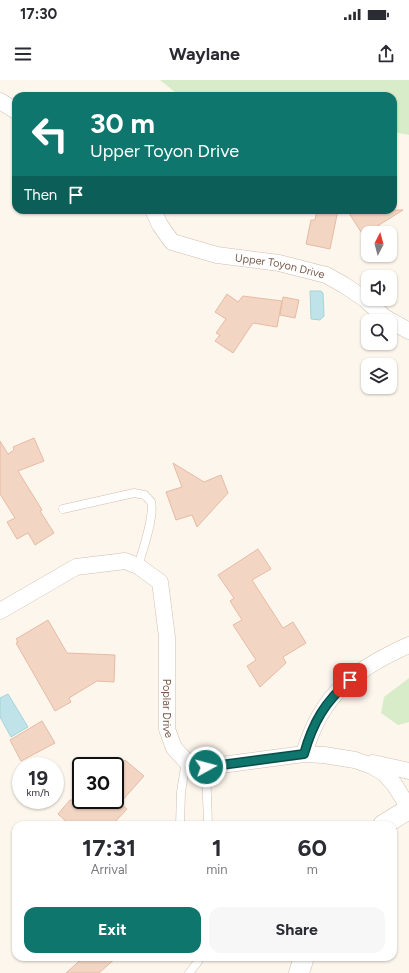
<!DOCTYPE html>
<html lang="en">
<head>
<meta charset="utf-8">
<style>
  :root { --surface:#fff; --page:#f7f7f7; --text:#2b2b33; --muted:#7c7c81; --accent:#0f766e }
  body { margin:0; font-family:Figtree,sans-serif; background:var(--page); color:var(--text); height:100vh; display:flex; flex-direction:column; font-size:15px; white-space:nowrap }
  * { box-sizing:border-box; margin:0 }
  p { font-size:13px; color:var(--muted) }
  .icon { flex:none; width:22px; height:22px; fill:none; stroke:currentColor; stroke-width:2; stroke-linecap:round; stroke-linejoin:round }
  .map { position:relative; flex:1; overflow:hidden }
  .drawer { position:absolute; left:12px; top:741px; width:385px; height:140px; display:flex; flex-direction:column; background:var(--surface); border-radius:12px; box-shadow:0 1px 3px #0004 }
  .drawer>* { flex:none }
  .top-card { position:absolute; left:12px; top:12px; width:385px; height:122px; border-radius:12px; box-shadow:0 1px 3px #0004; background:#0f766e; color:#fff; overflow:hidden }
  .needle { width:26px; rotate:6deg }
  .controls { position:absolute; left:361px; top:146px; display:grid; gap:8px }
  .controls a { display:grid; place-items:center; width:36px; height:36px; border-radius:8px; background:var(--surface); box-shadow:0 1px 3px #0004; font-size:20px }
  .speed { position:absolute; left:12px; top:677px; display:flex; gap:8px; font-size:20px; font-weight:700; text-align:center }
  .speed>* { display:grid; place-content:center; width:52px; height:52px; border-radius:50%; background:var(--surface); box-shadow:0 1px 3px #0004; line-height:1 }
  .speed small { font-size:10px; font-weight:400 }
  .speed .limit { border:2px solid #111; border-radius:6px; background:#fff; color:#111 }
  .pin { position:absolute; display:grid; place-items:center; width:34px; height:34px; color:#fff; margin:-17px; border-radius:8px; box-shadow:0 2px 6px #0006 }
  .me { position:absolute; width:44px; margin:-22px; rotate:83deg; stroke-linejoin:round; filter:drop-shadow(0 0 3px #0008) }
  .turn { display:flex; align-items:center; gap:14px; height:84px; padding:0 12px; font-size:18px }
  .turn .icon { width:52px; height:52px; stroke-width:2.5 }
  .turn b { display:block; font-size:28px; line-height:34px }
  .then { display:flex; align-items:center; height:38px; padding:0 12px; background:#0003; gap:8px; font-size:15px }
  .eta { display:flex; justify-content:space-evenly; align-items:center; height:68px; text-align:center }
  .eta b { font-size:24px; font-weight:700; line-height:28px }
  .primary-button { display:flex; gap:8px; margin-top:auto; padding:8px 12px }
  .primary-button a { flex:1; height:46px; border-radius:12px; background:var(--accent); color:#fff; font-size:16px; font-weight:700; line-height:46px; text-align:center }
  .primary-button a+a { background:var(--page); color:var(--text) }
  .status { display:flex; justify-content:space-between; align-items:center; height:28px; padding:0 20px; background:var(--surface); direction:ltr }
  .status svg { height:11px; fill:currentColor }
  header { display:flex; justify-content:space-between; align-items:center; height:52px; padding:0 12px; background:var(--surface); font-size:18px; font-weight:700 }
  .map>svg:first-child { display:block }
</style>
</head>
<body>
<div class="status"><b>17:30</b><svg viewBox="0 0 49 12"><path d="M0 12V9h3v3zM5 12V6h3v6zM10 12V3h3v9zM15 12V0h3v12zM26 1h20v11H26zM47 4h2v5h-2z"/></svg></div>
<header><svg class="icon" aria-label="menu" viewBox="0 0 24 24"><path d="M4 6h16M4 12h16M4 18h16"/></svg>Waylane<svg class="icon" aria-label="share" viewBox="0 0 24 24"><path d="M12 15V3M7 8l5-5 5 5M5 13v7h14v-7"/></svg></header>
<div class="map">
<svg width="409" height="893" viewBox="0 0 409 893">
  <rect width="100%" height="100%" fill="#fdf6ec"/>
  <path fill="#d8ecc9" d="M 160,0 L 409,0 L 409,55 L 393,52 L 393,16 L 180,16 Z
    M 409,598 L 409,642 L 398,645 L 381,633 L 384,617 Z"/>
  <path fill="#bfe3e8" stroke="#a5d3da" d="M 310,211 L 321,211 L 323,213 L 324,236 L 320,240 L 311,239 Z
    M 8,614 L 28,647 L 11,657 L 0,637 L 0,618 Z"/>
  <path fill="#f3d5c3" stroke="#e6bba3" d="M 317,130 L 338,130 L 330,169 L 306,164 L 311,140 L 315,140 Z
    M 347,130 L 403,130 L 363,155 Z
    M 227,214 L 238,222 L 243,216 L 282,221 L 277,247 L 253,243 L 233,273 L 215,261 L 220,255 L 216,253 L 226,239 L 215,232 Z
    M 283,217 L 299,220 L 295,238 L 280,235 Z
    M 34,358 L 44,381 L 18,391 L 42,430 L 40,431 L 54,453 L 35,465 L 28,453 L 17,459 L 7,442 L 15,438 L 0,414 L 0,361 L 8,374 L 14,370 L 13,367 Z
    M 173,383 L 204,402 L 221,395 L 228,413 L 197,447 L 192,435 L 176,440 L 166,412 L 182,407 Z
    M 258,469 L 271,489 L 252,500 L 283,548 L 293,542 L 306,563 L 283,577 L 286,583 L 260,607 L 247,586 L 256,580 L 233,545 L 242,540 L 230,521 L 234,518 L 218,495 Z
    M 48,540 L 67,573 L 115,575 L 114,602 L 97,601 L 69,618 L 71,622 L 55,631 L 16,563 L 18,562 L 16,559 Z
    M 42,641 L 55,663 L 21,681 L 10,660 Z
    M 125,680 L 144,696 L 120,723 L 127,729 L 112,745 L 70,745 L 58,734 L 70,720 L 115,720 L 115,691 Z
    M 84,877 L 117,877 L 99,893 L 66,893 Z"/>
  <g fill="none" stroke-linecap="round" stroke-linejoin="round">
    <g stroke="#d1beb0" stroke-width="9">
      <path id="service" d="M 63,429 L 134,413 L 145,415 C 146,417 150,420 151,422 C 155,436 142,472 138,486
        M 206,687 L 208,745
        M 180,745 L 181,712 L 186,681
        M 189,893 L 197,883 L 200,877"/>
    </g>
    <g stroke="#d1beb0" stroke-width="17">
      <g id="minor">
        <path d="M 0,21 L 16,31"/>
        <path id="s1" d="M 153,130 L 160,145 L 172,162 L 217,175 L 279,183 L 326,195 L 344,205 L 365,219 L 384,237 L 409,251"/>
        <path id="s2" d="M 0,531 L 76,487 L 125,481 L 138,486 L 160,502 L 167,557 L 167,649 L 174,668 L 186,681 L 206,687 L 304,674 L 324,675 L 355,680 L 372,686 L 384,693 L 394,704 L 409,728"/>
        <path d="M 304,674 C 321,614 355,589 409,565"/>
        <path d="M 373,683 L 409,691"/>
      </g>
    </g>
    <g stroke="#d1beb0" stroke-width="21">
      <path id="tertiary" d="M 383,745 L 409,729
        M 299,893 L 304,877"/>
    </g>
    <use href="#service" stroke="#fff" stroke-width="8"/>
    <use href="#minor" stroke="#fff" stroke-width="16"/>
    <use href="#tertiary" stroke="#fff" stroke-width="20"/>
  </g>
  <g fill="none" stroke-linecap="round" stroke-linejoin="round">
    <g stroke="#0a4d48" stroke-width="10">
      <path id="route" d="M 206,687 L 304,674 C 313,642 325,622 350,600"/>
    </g>
    <use href="#route" stroke="#0f766e" stroke-width="7"/>
  </g>
  <g text-anchor="middle" dominant-baseline="central" stroke-width="4" stroke-linejoin="round" paint-order="stroke">
    <g font-size="11" fill="#7a5c4d" stroke="#fffaf3">
      <text stroke="none"><textPath href="#s1" startOffset="148">Upper Toyon Drive</textPath></text>
      <text stroke="none"><textPath href="#s2" startOffset="305">Poplar Drive</textPath></text>
    </g>
  </g>
</svg>
<div class="controls">
<a><svg class="needle" viewBox="-14 -14 28 28"><path d="M0-13l5 13h-10z" fill="#e53935"/><path d="M0 13l5-13h-10z" fill="#7c7c81"/></svg></a>
<a><svg class="icon" aria-label="sound" viewBox="0 0 24 24"><path d="M4 9h4l5-4v14l-5-4H4zM17 9q2 3 0 6"/></svg></a>
<a><svg class="icon" aria-label="search" viewBox="0 0 24 24"><circle cx="10" cy="10" r="6"/><path d="M15 15l6 6"/></svg></a>
<a><svg class="icon" aria-label="layers" viewBox="0 0 24 24"><path d="M12 4l9 5-9 5-9-5zM3 14l9 5 9-5"/></svg></a>
</div>
<div class="speed"><div>19<small>km/h</small></div><div class="limit">30</div></div>
<div class="pin" style="left:350px;top:600px;background:#d93025"><svg class="icon" aria-label="arrive" viewBox="0 0 24 24"><path d="M6 21V4h12l-3 4 3 4H6"/></svg></div>
<svg class="me" style="left:206px;top:687px" viewBox="-20 -20 40 40"><circle r="17" fill="#0f766e" stroke="#fff" stroke-width="3"/><path d="M0-11L8 9 0 5-8 9z" fill="#fff"/></svg>
<div class="top-card">
<div class="turn"><svg class="icon" aria-label="left" viewBox="0 0 24 24"><path d="M17 20v-9H6M10 6l-5 5 5 5"/></svg><div><b>30 m</b>Upper Toyon Drive</div></div>
<div class="then">Then<svg class="icon" aria-label="arrive" viewBox="0 0 24 24"><path d="M6 21V4h12l-3 4 3 4H6"/></svg></div>
</div>
<section class="drawer">
<div class="eta">
<div><b>17:31</b><p>Arrival</p></div>
<div><b>1</b><p>min</p></div>
<div><b>60</b><p>m</p></div>
</div>
<div class="primary-button"><a>Exit</a><a>Share</a></div>
</section>
</div>
</body>
</html>
